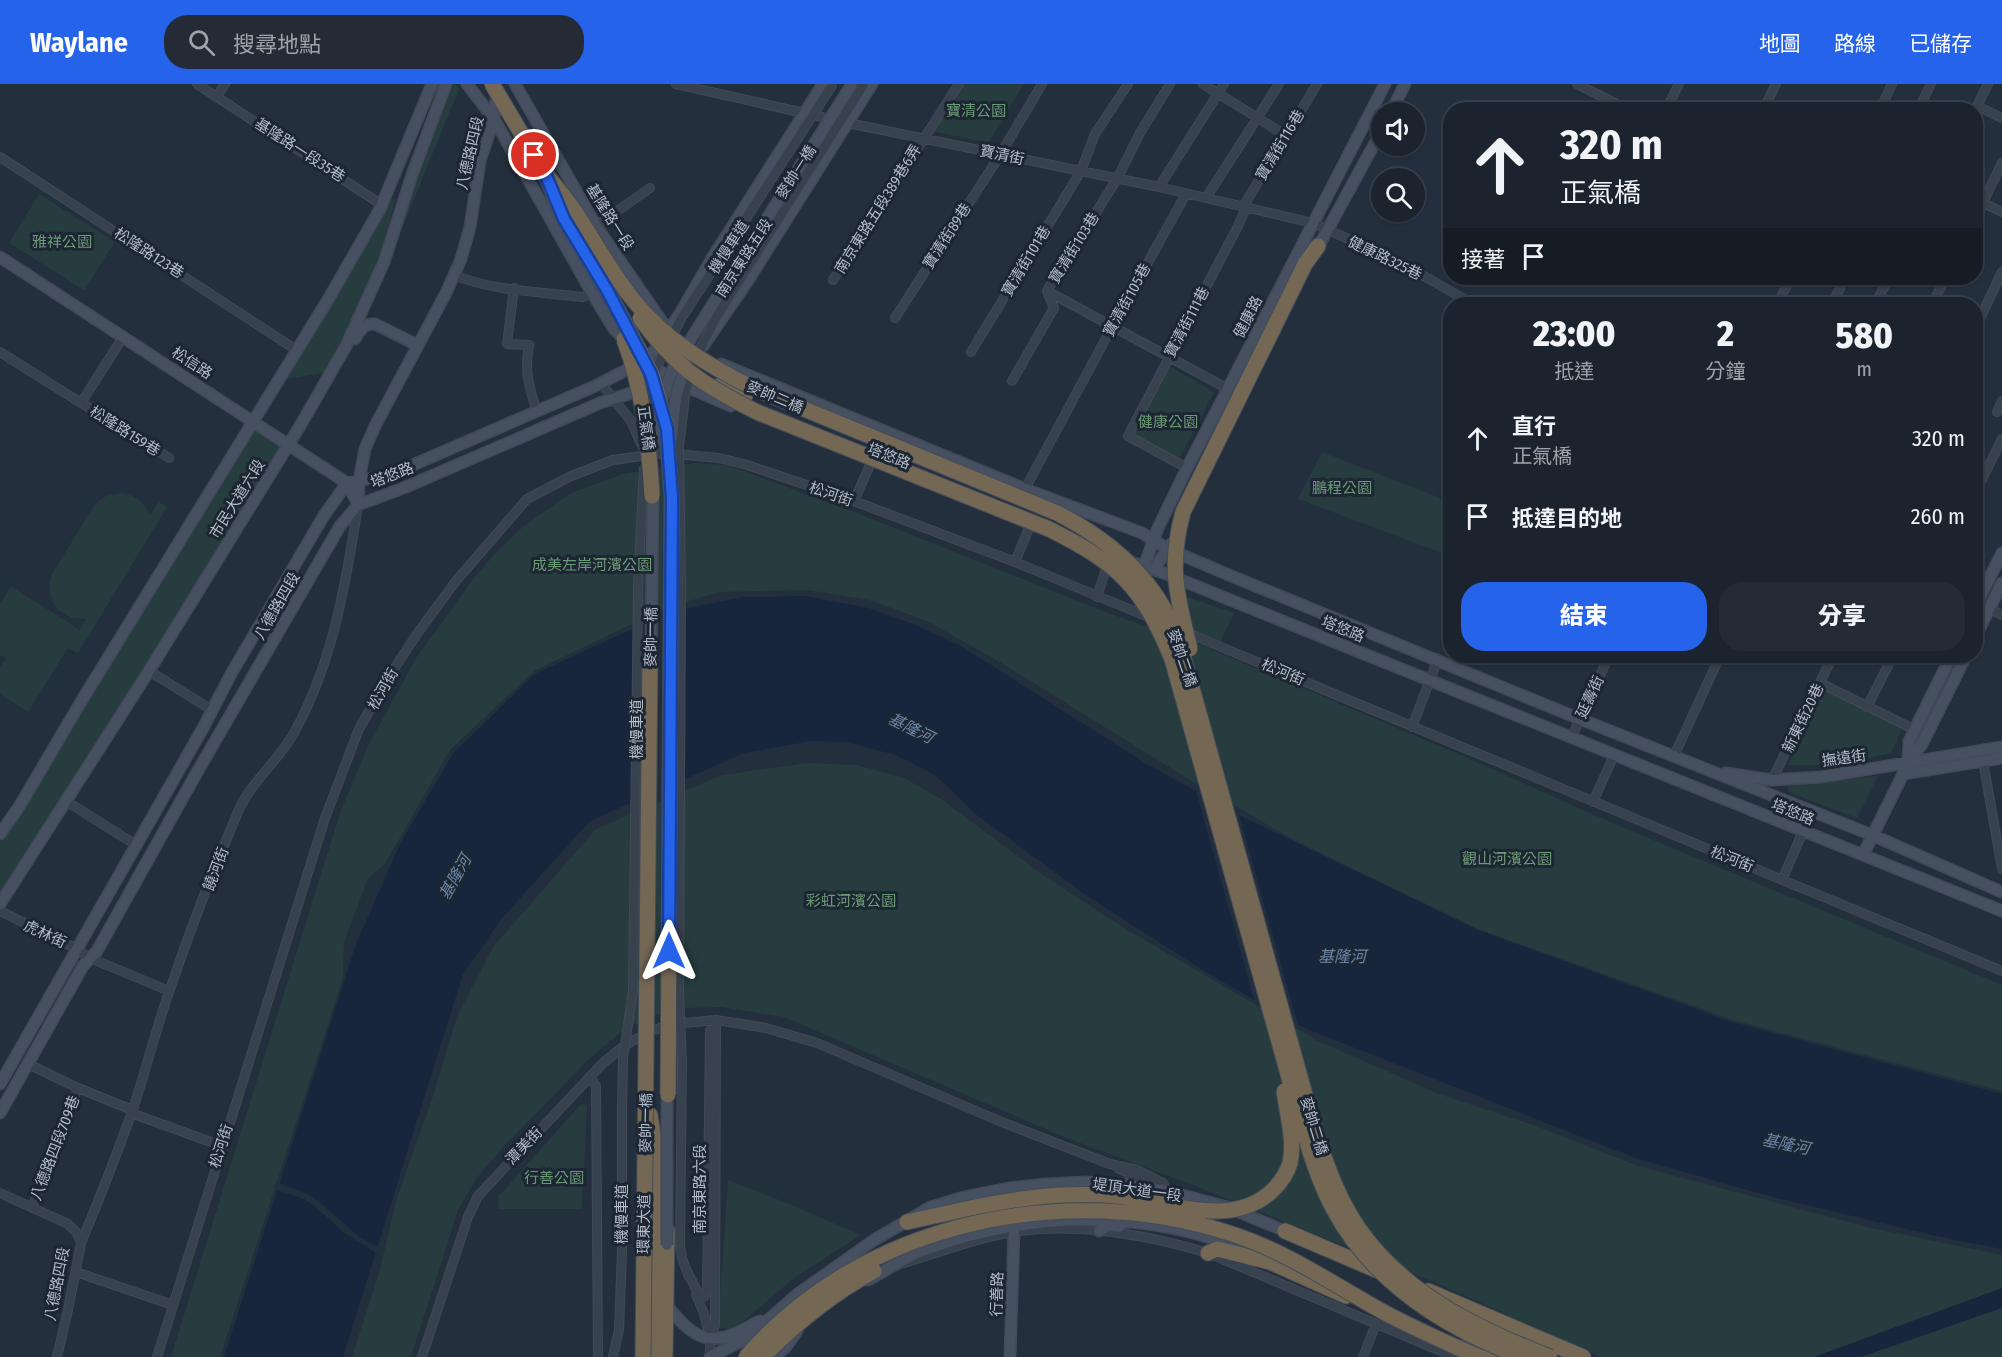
<!DOCTYPE html>
<html lang="zh-TW">
<head>
<meta charset="utf-8">
<style>
  :root { --surface:#1b232e; --page:#242b36; --text:#f1f3f6; --muted:#a0a4aa; --line:#39404a; --accent:#2563eb }
  body { margin:0; font-family:"Fira Sans Condensed","Noto Sans TC",sans-serif; background:var(--page); color:var(--text); height:100vh; display:flex; flex-direction:column; font-size:22px; white-space:nowrap }
  * { box-sizing:border-box; margin:0 }
  p { font-size:20px; color:var(--muted) }
  .icon { flex:none; width:33px; height:33px; fill:none; stroke:currentColor; stroke-width:2; stroke-linecap:round; stroke-linejoin:round }
  .map { position:relative; flex:1; overflow:hidden }
  .drawer { position:absolute; left:1443px; top:213px; width:540px; height:366px; display:flex; flex-direction:column; background:var(--surface); border-radius:24px; box-shadow:0 2px 4px #0004,0 0 0 2px var(--line) }
  .drawer>* { flex:none }
  .guide { position:absolute; left:1443px; top:18px; width:540px; height:183px; border-radius:24px; box-shadow:0 2px 4px #0004,0 0 0 2px var(--line); background:#1b232e; color:var(--text); overflow:hidden }
  .fabs { position:absolute; left:1371px; top:18px; display:grid; gap:12px }
  .fabs a { display:grid; place-items:center; width:54px; height:54px; border-radius:50%; background:var(--surface); box-shadow:0 2px 4px #0004,0 0 0 2px var(--line); font-size:30px }
  .pin { position:absolute; display:grid; place-items:center; width:51px; height:51px; color:#fff; margin:-26px; border:3px solid #fff; border-radius:50%; box-shadow:0 2px 6px #0007 }
  .me { position:absolute; width:66px; margin:-33px; rotate:0deg; stroke-linejoin:round; filter:drop-shadow(0 0 4px #0008) }
  .turn { display:flex; align-items:center; gap:21px; height:126px; padding:0 18px; font-size:27px }
  .turn .icon { width:78px; height:78px; stroke-width:2.5 }
  .turn b { display:block; font-size:42px; line-height:51px }
  .then { display:flex; align-items:center; height:57px; padding:0 18px; background:#0003; gap:12px; font-size:22px }
  .eta { display:flex; justify-content:space-evenly; align-items:center; height:102px; text-align:center }
  .eta b { font-size:36px; font-weight:800; line-height:42px }
  .cta { display:flex; gap:12px; margin-top:auto; padding:12px 18px }
  .cta a { flex:1; height:69px; border-radius:24px; background:var(--accent); color:#fff; font-size:24px; font-weight:800; line-height:69px; text-align:center }
  .cta a+a { background:var(--page); color:var(--text) }
  ul { padding:0; list-style:none }
  li { display:flex; align-items:center; gap:18px; height:78px; padding:0 18px }
  li div { flex:1 }
  li b { display:block; font-size:22px }
  li em { font-style:normal }
  header { display:flex; align-items:center; gap:36px; box-sizing:border-box; height:84px; padding:0 30px; background:var(--accent); color:#fff }
  header strong { font-size:28px }
  nav { display:flex; gap:33px; margin-inline-start:auto; font-size:21px }
  .search { width:420px; height:54px; background:var(--page); display:flex; align-items:center; gap:15px; box-sizing:border-box; padding:0 21px; border-radius:24px; color:var(--muted); font-size:22px }
  .map>svg:first-child { display:block }
</style>
</head>
<body>
<header>
<strong>Waylane</strong>
<div class="search"><svg class="icon" aria-label="search" viewBox="0 0 24 24"><circle cx="10" cy="10" r="6"/><path d="M15 15l6 6"/></svg>搜尋地點</div>
<nav><a>地圖</a><a>路線</a><a>已儲存</a></nav>
</header>
<div class="map">
<svg width="2002" height="1273" viewBox="0 0 2002 1273">
  <rect width="100%" height="100%" fill="#242f3e"/>
  <path fill="#263c3f" d="M 449,0 L 455,0 L 459,5 L 370,223 L 367,221 Z
    M 962,0 L 1024,0 L 988,59 L 932,47 Z
    M 39,110 L 115,158 L 84,206 L 9,159 Z
    M 389,113 L 395,116 C 390,134 386,153 381,171 C 368,213 346,251 324,289 L 285,295 Z
    M 1167,281 L 1214,308 L 1179,375 L 1130,351 Z
    M 256,344 L 285,363 L 100,659 L 0,810 L 0,758 L 80,623 Z
    M 1322,368 L 1450,418 L 1450,457 L 1445,470 L 1298,415 Z
    M 694,379 L 727,381 L 862,431 L 1108,529 L 1196,559 L 1456,669 L 1610,738 L 2002,901 L 2002,1007 L 1733,936 L 1478,845 L 1296,757 L 1187,694 L 1003,580 L 929,538 L 870,516 L 808,506 L 719,508 L 663,525 L 534,587 L 450,666 L 385,780 L 368,794 L 344,858 L 343,894 L 220,1273 L 171,1273 L 340,729 L 367,664 L 416,574 L 474,494 L 498,466 L 524,442 L 571,409 L 623,390 Z
    M 121,409 C 135,411 144,418 150,431 L 159,418 L 167,423 L 78,569 L 68,564 L 28,628 L 0,610 L 0,583 L 6,574 L 0,571 L 0,520 L 11,502 L 80,546 L 86,535 L 71,534 L 58,526 L 52,517 L 49,502 L 52,490 L 95,420 L 106,412 Z
    M 1182,511 L 1234,529 L 1217,564 L 1190,552 Z
    M 1825,604 L 1902,645 L 1891,669 C 1856,677 1823,683 1788,681 Z
    M 807,679 L 857,681 L 904,694 L 941,715 L 1040,789 L 1116,839 L 1177,875 L 1318,957 L 1439,1010 L 1536,1042 L 1638,1082 L 1871,1144 L 2002,1171 L 2002,1273 L 1601,1273 L 1434,1198 L 1198,1103 L 1067,1054 L 784,933 L 722,923 L 687,924 L 655,932 L 625,945 L 591,973 L 503,1063 L 476,1095 L 458,1126 L 411,1273 L 352,1273 L 379,1189 L 396,1117 L 432,1015 L 457,933 L 493,863 L 596,745 L 722,691 Z
    M 1878,692 L 1857,734 L 1788,708 L 1788,702 Z
    M 581,1020 L 587,1021 L 582,1125 L 498,1125 L 499,1112 Z
    M 728,1096 L 787,1119 L 861,1151 L 794,1194 L 733,1246 L 718,1243 Z"/>
  <path fill="#17263c" d="M 805,512 L 868,524 L 916,541 L 961,562 L 1145,679 L 1243,733 L 1478,846 L 1732,938 L 2002,1010 L 2002,1165 L 1936,1152 L 1769,1112 L 1638,1075 L 1302,943 L 1204,887 L 1087,812 L 977,731 L 935,691 L 896,671 L 845,658 L 812,657 L 744,669 L 590,737 L 503,833 L 463,890 L 343,1273 L 224,1273 L 356,860 L 400,760 L 454,668 L 535,590 L 612,554 L 674,527 L 743,513 Z
    M 2002,1204 L 2002,1224 L 1861,1273 L 1814,1273 Z"/>
  <path fill="#242f3e" d="M 686,522 L 685,698 L 632,722 L 633,542 L 673,524 Z
    M 1195,703 L 1238,727 L 1299,945 L 1255,919 Z
    M 276,1098 L 307,1110 L 322,1120 L 360,1154 L 380,1164 L 378,1170 L 344,1149 L 317,1124 L 304,1115 L 274,1105 Z"/>
  <g fill="none" stroke-linecap="round" stroke-linejoin="round">
    <g stroke="#414a57" stroke-width="10">
      <path id="street" d="M 197,0 L 382,121
        M 676,0 L 848,39 L 1159,103 L 1313,139 L 1401,179 L 1473,220
        M 1203,0 L 1285,51
        M 1577,0 L 1629,26
        M 216,13 L 225,0
        M 1977,22 L 2002,34
        M 1666,26 L 1679,0
        M 1763,26 L 1776,0
        M 1880,26 L 1892,0
        M 1918,26 L 1931,0
        M 1975,26 L 1988,0
        M 0,73 L 298,267
        M 1159,103 L 1224,0
        M 1206,114 L 1279,0
        M 1976,115 L 2002,128
        M 1243,123 L 1317,0
        M 1976,133 L 2002,79
        M 596,142 L 650,104
        M 454,191 C 492,207 542,208 583,213 L 592,209
        M 833,196 L 959,0
        M 514,204 L 507,260 L 529,261 C 524,288 529,303 537,328
        M 1047,207 L 1228,305
        M 1777,220 L 1791,194
        M 1832,220 L 1845,194
        M 1875,220 L 1889,194
        M 1932,220 L 1946,194
        M 895,234 L 1000,71 L 1042,0
        M 1976,243 L 2002,188
        M 0,268 L 169,374
        M 971,268 L 1081,87 L 1095,50 L 1128,0
        M 1012,297 L 1054,224 L 1047,207 L 1117,95 L 1140,49 L 1170,0
        M 601,299 L 631,337 L 642,362
        M 81,319 L 123,253
        M 1997,328 L 2002,317
        M 1187,384 L 1128,352 L 1237,144 L 1246,124
        M 1025,405 L 1112,243 L 1186,110
        M 1976,407 L 2002,355
        M 854,417 L 870,381
        M 1015,478 L 1029,444
        M 1097,513 L 1108,479
        M 1976,518 L 2002,531
        M 1185,548 L 2002,887
        M 149,587 L 212,626
        M 1820,599 L 1907,642
        M 1867,623 L 1893,572
        M 1412,643 L 1438,575
        M 1571,654 L 1609,572
        M 1674,672 L 1720,572
        M 1983,677 L 2002,785
        M 1772,696 L 1833,572
        M 66,717 L 136,761
        M 1593,718 L 1614,671
        M 1782,796 L 1803,747
        M 0,827 L 77,865 L 90,874 L 169,907
        M 28,980 L 78,1004 L 132,1026
        M 590,993 L 596,1002 L 598,1273
        M 131,1029 L 222,1062
        M 1118,1084 L 1152,1101
        M 0,1109 L 68,1140 L 77,1149 L 81,1159 L 68,1226 L 57,1273
        M 32,1124 L 78,1004
        M 81,1159 C 99,1116 116,1072 132,1028 C 145,989 155,949 168,911 C 189,849 212,788 238,728 C 251,697 279,677 295,647 C 333,578 346,499 358,421
        M 680,1161 L 682,1174 L 689,1193
        M 903,1179 C 917,1176 928,1171 942,1167 C 965,1159 989,1152 1013,1148 C 1075,1138 1149,1151 1208,1169 L 1455,1273
        M 76,1188 L 173,1221
        M 688,1189 L 700,1213 L 704,1213 L 707,1208 L 710,946
        M 696,1210 L 704,1230 L 710,1252
        M 157,1273 L 325,734 L 359,645 L 388,594 L 419,547 L 456,497 L 527,415 L 571,392 L 613,376 L 664,369 L 719,374 L 744,380 L 854,417 L 1015,478 L 1151,534
        M 422,1273 L 468,1133 L 478,1112 L 603,979 L 624,962 L 648,948 L 673,940 L 716,936 L 766,944 L 817,959 L 1004,1039 L 1110,1080 L 1137,1086 L 1163,1099 L 1167,1107
        M 613,1273 L 619,1246 L 622,1168
        M 710,1273 L 710,1256 L 715,1241 L 716,936
        M 1363,1273 L 1376,1240"/>
    </g>
    <g stroke="#414a57" stroke-width="13">
      <path id="secondary" d="M 467,0 L 494,35 L 592,209 L 614,245 L 627,258
        M 515,0 L 596,142 L 665,242
        M 1391,28 L 1405,0
        M 1316,167 L 1382,46
        M 0,173 L 347,399 L 358,420
        M 355,255 C 361,245 364,239 375,240 L 417,261
        M 703,262 L 747,198 L 872,0
        M 650,279 L 671,296 L 731,322
        M 721,280 L 1025,405 L 1142,449 L 1168,465 L 1229,491 L 1570,631 L 1872,751 L 2002,808
        M 358,421 L 406,403 L 600,319 L 644,305
        M 1094,466 L 1161,488 L 2002,827
        M 1144,482 L 1158,444 L 1187,384 L 1385,0
        M 1154,485 L 1171,460
        M 1976,521 L 2002,469
        M 1976,552 L 2002,499
        M 1908,678 L 1909,657 L 1951,572
        M 1726,689 L 1772,696 L 1821,693 L 2002,663
        M 1903,690 L 2002,674
        M 0,750 L 19,723 L 79,621 L 329,214 L 380,125 L 432,0
        M 1863,771 L 1908,680 L 1922,660 L 1966,572
        M 0,820 L 149,587 L 300,342 L 346,262 L 384,178 L 413,88 L 446,0
        M 0,1000 L 203,644 L 231,590 L 323,433 L 347,399 L 392,390 L 593,303 L 646,276 L 659,261 L 681,228 L 711,176 L 823,0
        M 0,1029 L 83,882 L 97,867 L 196,690 L 340,442 L 358,421 L 359,396 L 365,365 L 375,342 L 447,207 L 461,175 L 470,143 L 480,77 L 494,35 L 497,6
        M 1099,1147 L 1109,1142 L 1119,1143
        M 868,1196 C 885,1187 903,1175 920,1168 C 1020,1129 1144,1123 1243,1166
        M 666,1221 C 688,1246 703,1265 739,1248 C 746,1245 752,1240 760,1237
        M 710,1273 L 746,1255 L 799,1209 L 874,1156 L 931,1123 L 964,1113 L 1009,1104 L 1046,1100 L 1086,1098 L 1123,1100 L 1167,1107 L 1227,1123 L 1285,1147
        M 773,1273 L 785,1264 L 797,1247
        M 1010,1273 L 1014,1148"/>
    </g>
    <g stroke="#434c59" stroke-width="17">
      <path id="highway" d="M 1305,180 L 1318,162
        M 719,302 L 745,312
        M 650,1031 L 656,1069 L 654,1273
        M 907,1138 L 948,1129
        M 1285,1147 L 1381,1188
        M 1208,1169 L 1217,1165 L 1270,1178 L 1346,1212
        M 1428,1207 L 1583,1273
        M 1467,1263 L 1491,1273
        M 665,1273 L 667,1147"/>
    </g>
    <use href="#street" stroke="#38414e" stroke-width="8"/>
    <use href="#secondary" stroke="#465061" stroke-width="10"/>
    <use href="#highway" stroke="#746855" stroke-width="15"/>
    <g stroke="#414a57" stroke-width="10" stroke-linecap="butt">
      <path id="street-bridge" d="M 646,322 L 656,284 L 681,235 L 833,0
        M 680,1161 L 682,977 L 679,909 L 681,502 L 679,362 L 686,305 L 702,261 L 717,232 L 864,0
        M 622,1168 L 622,1024 L 623,974 L 633,907 L 638,502 L 644,383"/>
    </g>
    <g stroke="#414a57" stroke-width="13" stroke-linecap="butt">
      <path id="secondary-bridge" d="M 672,353 L 676,314 L 686,278
        M 653,365 C 655,334 663,309 675,280 L 852,0
        M 651,578 L 653,407
        M 667,1161 L 667,1005"/>
    </g>
    <g stroke="#434c59" stroke-width="17" stroke-linecap="butt">
      <path id="highway-bridge" d="M 492,0 L 545,89 L 564,135 L 607,206 L 652,290 L 667,345 L 672,414 L 668,1011
        M 545,89 C 555,102 567,115 576,129 C 596,159 612,190 635,218 C 667,257 709,282 753,304 L 1057,429 C 1110,456 1155,494 1176,551 C 1182,568 1187,586 1192,604 L 1309,1025 C 1321,1065 1333,1106 1357,1142 C 1402,1209 1478,1245 1550,1273
        M 640,234 C 675,283 703,301 757,328 L 1049,445 C 1119,480 1142,502 1172,575 L 1307,1058 C 1314,1081 1322,1104 1334,1126 C 1373,1199 1446,1244 1521,1273
        M 624,255 C 643,306 649,358 652,412
        M 1190,565 C 1177,511 1168,484 1183,428 L 1305,180
        M 948,1129 C 1004,1116 1059,1107 1116,1112 C 1166,1116 1231,1147 1273,1106 C 1280,1099 1287,1089 1290,1079 C 1295,1057 1287,1029 1284,1007
        M 643,1273 L 650,573
        M 746,1273 C 862,1138 1066,1095 1232,1150 C 1288,1168 1337,1203 1389,1231 C 1418,1246 1449,1260 1479,1273
        M 763,1273 C 796,1239 832,1210 874,1187"/>
    </g>
    <use href="#street-bridge" stroke="#38414e" stroke-width="8"/>
    <use href="#secondary-bridge" stroke="#465061" stroke-width="10"/>
    <use href="#highway-bridge" stroke="#746855" stroke-width="15"/>
  </g>
  <g fill="none" stroke-linecap="round" stroke-linejoin="round">
    <g stroke="#184099" stroke-width="15">
      <path id="route" d="M 534,71 L 545,89 L 564,135 L 607,206 L 651,290 L 667,345 L 672,414 L 669,867"/>
    </g>
    <use href="#route" stroke="#2563eb" stroke-width="10"/>
  </g>
  <g text-anchor="middle" dominant-baseline="central" stroke-width="6" stroke-linejoin="round" paint-order="stroke">
    <g font-size="15" fill="#6b9a76" stroke="#1d2633">
      <text x="976" y="27">寶清公園</text>
      <text x="62" y="158">雅祥公園</text>
      <text x="1168" y="338">健康公園</text>
      <text x="1342" y="404">鵬程公園</text>
      <text x="592" y="481">成美左岸河濱公園</text>
      <text x="1507" y="775">觀山河濱公園</text>
      <text x="851" y="817">彩虹河濱公園</text>
      <text x="554" y="1094">行善公園</text>
    </g>
    <g font-size="15" fill="#b4bcc9" stroke="#1d2633">
      <text transform="translate(1280 61) rotate(-59)">寶清街116巷</text>
      <text transform="translate(300 66) rotate(33)">基隆路一段35巷</text>
      <text transform="translate(470 69) rotate(-77)">八德路四段</text>
      <text transform="translate(1002 71) rotate(12)">寶清街</text>
      <text transform="translate(796 88) rotate(-57)">麥帥一橋</text>
      <text transform="translate(878 125) rotate(-58)">南京東路五段389巷6弄</text>
      <text transform="translate(610 133) rotate(58)">基隆路一段</text>
      <text transform="translate(947 152) rotate(-57)">寶清街89巷</text>
      <text transform="translate(729 163) rotate(-57)">機慢車道</text>
      <text transform="translate(1074 164) rotate(-58)">寶清街103巷</text>
      <text transform="translate(149 169) rotate(33)">松隆路123巷</text>
      <text transform="translate(744 174) rotate(-57)">南京東路五段</text>
      <text transform="translate(1385 174) rotate(26)">健康路325巷</text>
      <text transform="translate(1026 177) rotate(-59)">寶清街101巷</text>
      <text transform="translate(1127 216) rotate(-61)">寶清街105巷</text>
      <text transform="translate(1248 233) rotate(-63)">健康路</text>
      <text transform="translate(1187 238) rotate(-62)">寶清街111巷</text>
      <text transform="translate(192 279) rotate(33)">松信路</text>
      <text transform="translate(775 313) rotate(23)">麥帥二橋</text>
      <text transform="translate(646 344) rotate(82)">正氣橋</text>
      <text transform="translate(125 347) rotate(32)">松隆路159巷</text>
      <text transform="translate(889 372) rotate(22)">塔悠路</text>
      <text transform="translate(392 391) rotate(-21)">塔悠路</text>
      <text transform="translate(831 410) rotate(19)">松河街</text>
      <text transform="translate(237 415) rotate(-58)">市民大道六段</text>
      <text transform="translate(277 522) rotate(-60)">八德路四段</text>
      <text transform="translate(1343 545) rotate(22)">塔悠路</text>
      <text transform="translate(651 553) rotate(-89)">麥帥一橋</text>
      <text transform="translate(1182 574) rotate(71)">麥帥二橋</text>
      <text transform="translate(1283 588) rotate(23)">松河街</text>
      <text transform="translate(383 605) rotate(-60)">松河街</text>
      <text transform="translate(1590 613) rotate(-65)">延壽街</text>
      <text transform="translate(1803 634) rotate(-64)">新東街20巷</text>
      <text transform="translate(637 645) rotate(-90)">機慢車道</text>
      <text transform="translate(1844 674) rotate(-8)">撫遠街</text>
      <text transform="translate(1793 728) rotate(22)">塔悠路</text>
      <text transform="translate(1732 775) rotate(22)">松河街</text>
      <text transform="translate(216 785) rotate(-69)">饒河街</text>
      <text transform="translate(45 850) rotate(25)">虎林街</text>
      <text transform="translate(646 1039) rotate(-89)">麥帥一橋</text>
      <text transform="translate(1314 1042) rotate(73)">麥帥二橋</text>
      <text transform="translate(221 1062) rotate(-72)">松河街</text>
      <text transform="translate(524 1062) rotate(-46)">潭美街</text>
      <text transform="translate(55 1064) rotate(-69)">八德路四段709巷</text>
      <text transform="translate(700 1105) rotate(-90)">南京東路六段</text>
      <text transform="translate(1137 1106) rotate(8)">堤頂大道一段</text>
      <text transform="translate(622 1130) rotate(-90)">機慢車道</text>
      <text transform="translate(644 1140) rotate(-89)">環東大道</text>
      <text transform="translate(57 1200) rotate(-79)">八德路四段</text>
      <text transform="translate(997 1210) rotate(-88)">行善路</text>
    </g>
    <g font-size="16" font-style="italic" fill="#6d86a8" stroke="#1d2633">
      <text transform="translate(911 644) rotate(26)">基隆河</text>
      <text transform="translate(455 793) rotate(-61)">基隆河</text>
      <text x="1342" y="872">基隆河</text>
      <text transform="translate(1786 1060) rotate(12)">基隆河</text>
    </g>
  </g>
</svg>
<div class="fabs">
<a><svg class="icon" aria-label="sound" viewBox="0 0 24 24"><path d="M4 9h4l5-4v14l-5-4H4zM17 9q2 3 0 6"/></svg></a>
<a><svg class="icon" aria-label="search" viewBox="0 0 24 24"><circle cx="10" cy="10" r="6"/><path d="M15 15l6 6"/></svg></a>
</div>
<div class="pin" style="left:534px;top:71px;background:#d93025"><svg class="icon" aria-label="arrive" viewBox="0 0 24 24"><path d="M6 21V4h12l-3 4 3 4H6"/></svg></div>
<svg class="me" style="left:669px;top:867px" viewBox="-20 -20 40 40"><path d="M0-17L14 15 0 8-14 15z" fill="#2563eb" stroke="#fff" stroke-width="4"/></svg>
<div class="guide">
<div class="turn"><svg class="icon" aria-label="ahead" viewBox="0 0 24 24"><path d="M12 20V5M6 11l6-6 6 6"/></svg><div><b>320 m</b>正氣橋</div></div>
<div class="then">接著<svg class="icon" aria-label="arrive" viewBox="0 0 24 24"><path d="M6 21V4h12l-3 4 3 4H6"/></svg></div>
</div>
<section class="drawer">
<div class="eta">
<div><b>23:00</b><p>抵達</p></div>
<div><b>2</b><p>分鐘</p></div>
<div><b>580</b><p>m</p></div>
</div>
<ul>
<li><svg class="icon" aria-label="ahead" viewBox="0 0 24 24"><path d="M12 20V5M6 11l6-6 6 6"/></svg><div><b>直行</b><p>正氣橋</p></div><em>320 m</em></li>
<li><svg class="icon" aria-label="arrive" viewBox="0 0 24 24"><path d="M6 21V4h12l-3 4 3 4H6"/></svg><div><b>抵達目的地</b></div><em>260 m</em></li>
</ul>
<div class="cta"><a>結束</a><a>分享</a></div>
</section>
</div>
</body>
</html>
